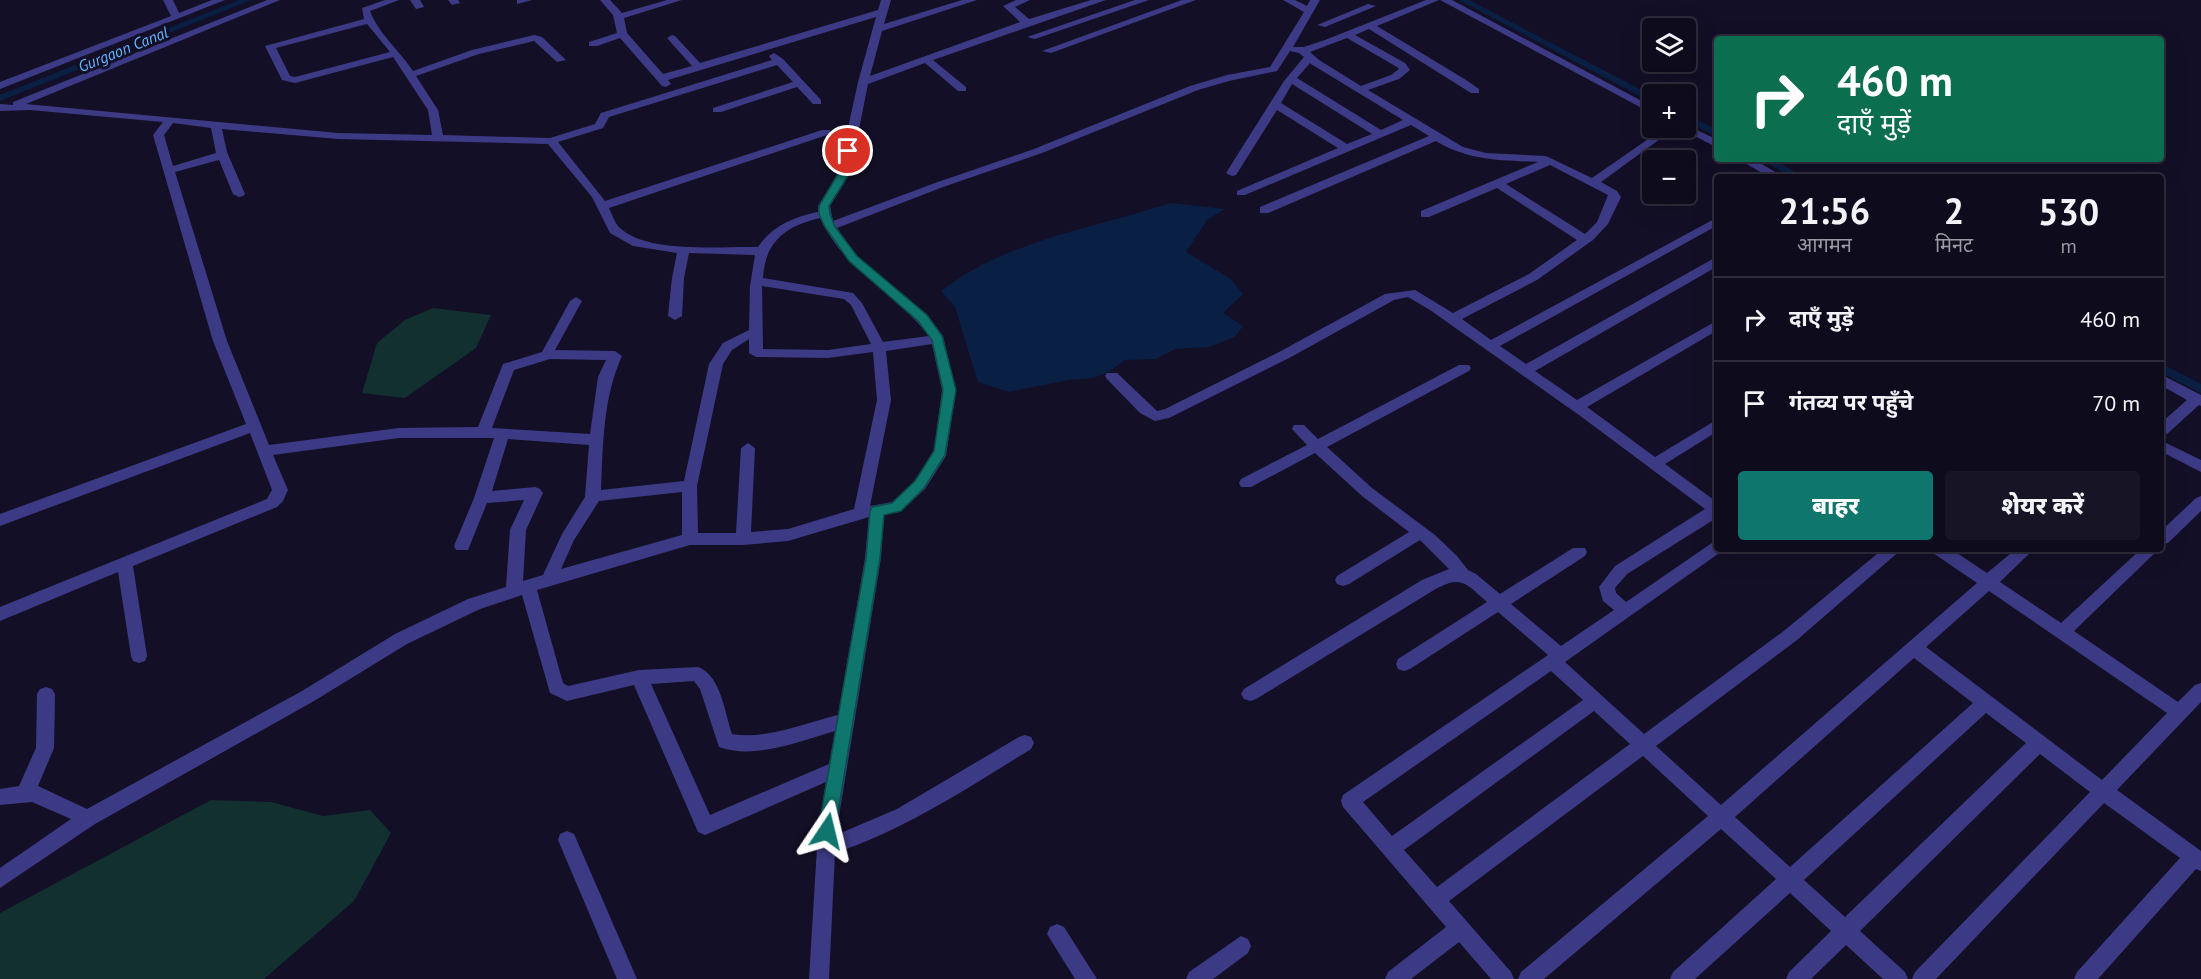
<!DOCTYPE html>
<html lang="hi">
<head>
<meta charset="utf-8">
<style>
  :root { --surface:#0e0b1c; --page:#171425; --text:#f1f3f6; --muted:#9b9ba3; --line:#2e2b3b; --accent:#0f766e }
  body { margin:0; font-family:"PT Sans","Noto Sans Devanagari",sans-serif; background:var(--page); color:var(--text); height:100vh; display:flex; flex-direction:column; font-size:22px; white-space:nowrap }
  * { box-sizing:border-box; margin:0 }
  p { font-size:20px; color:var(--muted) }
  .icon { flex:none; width:33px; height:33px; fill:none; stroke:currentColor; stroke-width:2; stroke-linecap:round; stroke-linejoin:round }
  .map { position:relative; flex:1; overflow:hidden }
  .panel { position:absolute; left:1714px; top:174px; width:450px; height:378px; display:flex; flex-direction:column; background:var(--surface); border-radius:6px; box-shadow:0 6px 24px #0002,0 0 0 2px var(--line) }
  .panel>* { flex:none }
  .banner { position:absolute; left:1714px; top:36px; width:450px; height:126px; border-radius:6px; box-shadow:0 6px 24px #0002,0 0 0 2px var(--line); background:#0b6e4f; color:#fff; overflow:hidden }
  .controls { position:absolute; left:1642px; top:18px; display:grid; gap:12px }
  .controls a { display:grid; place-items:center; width:54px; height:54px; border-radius:6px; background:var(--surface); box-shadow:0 6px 24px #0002,0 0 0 2px var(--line); font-size:30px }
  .pin { position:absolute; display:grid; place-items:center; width:51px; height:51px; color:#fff; margin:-26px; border:3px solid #fff; border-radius:50%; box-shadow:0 2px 6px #0007 }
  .me { position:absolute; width:66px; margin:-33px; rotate:10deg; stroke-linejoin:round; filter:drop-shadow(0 0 4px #0008) }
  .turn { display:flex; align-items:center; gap:21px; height:126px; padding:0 24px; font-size:27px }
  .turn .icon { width:78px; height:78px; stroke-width:2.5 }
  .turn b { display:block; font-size:42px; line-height:51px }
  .eta { display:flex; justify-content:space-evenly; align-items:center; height:102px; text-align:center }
  .eta b { font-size:36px; font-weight:800; line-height:42px }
  .primary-button { display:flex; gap:12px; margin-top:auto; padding:12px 24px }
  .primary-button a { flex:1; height:69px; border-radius:6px; background:var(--accent); color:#fff; font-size:24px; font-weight:800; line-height:69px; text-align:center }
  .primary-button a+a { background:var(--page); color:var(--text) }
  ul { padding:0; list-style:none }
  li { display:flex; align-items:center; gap:18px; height:84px; padding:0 24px; border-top:2px solid var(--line) }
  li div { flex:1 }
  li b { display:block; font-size:22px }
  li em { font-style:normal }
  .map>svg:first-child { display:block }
</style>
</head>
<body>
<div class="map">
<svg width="2201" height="979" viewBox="0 0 2201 979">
  <rect width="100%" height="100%" fill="#130f26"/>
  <path fill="#12302f" d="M 433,308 L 491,315 L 476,348 L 405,398 L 362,393 L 377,343 L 405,320 Z
    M 211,800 L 271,802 L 323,816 L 370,810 L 391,833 L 354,901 L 264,979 L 0,979 L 0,913 Z"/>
  <path fill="#0a1f44" d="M 1170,203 L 1225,209 L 1207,220 L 1186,252 L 1231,279 L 1243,294 L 1223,313 L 1243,326 L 1235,337 L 1209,347 L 1175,349 L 1156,359 L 1125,360 L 1107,373 L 1093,378 L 1069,380 L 1009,392 L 978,382 L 955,307 L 941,291 C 1004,241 1095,228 1170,203 Z"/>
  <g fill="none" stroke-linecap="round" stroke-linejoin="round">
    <path fill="#0a1f44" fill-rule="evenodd" d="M 239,0 L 251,0 L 0,101 L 0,95 Z
      M 1459,0 L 1469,0 L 1653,96 L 1653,103 Z
      M 1686,114 L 1718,130 L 1718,137 L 1686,121 Z
      M 1760,159 L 1773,159 L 1804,177 L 1791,177 Z
      M 2162,364 L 2201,384 L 2201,393 L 2162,373 Z"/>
    <path fill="#3d3a85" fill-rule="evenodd" d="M 163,0 L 173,0 L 179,13 L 212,0 L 225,0 L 0,89 L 0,82 L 171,16 Z
      M 267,0 L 280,0 L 26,104 L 338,133 L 432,135 L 428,110 L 393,57 L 295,83 L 282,80 L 265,46 L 364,19 L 362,8 L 385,0 L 399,0 L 370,11 C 378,33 400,51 413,71 L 472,50 L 534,35 L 542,37 L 566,60 L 557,62 L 534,41 L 479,54 L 416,76 L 438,110 L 443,135 L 550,138 L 595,124 L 601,113 L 772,60 L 769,56 L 774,53 L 783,59 L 821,100 L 821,104 L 813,104 L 797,87 L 721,112 L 713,112 L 713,108 L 793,82 L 777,65 L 609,117 L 603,128 L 558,142 L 605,201 L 822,130 L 830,130 L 830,134 L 609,208 C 612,214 615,224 620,228 C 648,254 721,246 758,247 C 772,226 794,217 818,212 L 818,206 L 838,174 L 858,82 L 876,17 L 668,80 L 671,84 L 666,87 L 662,86 L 620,38 L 597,46 L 589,46 L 589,42 L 617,33 L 613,15 L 600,0 L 610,0 L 622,13 L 667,0 L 682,0 L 624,18 L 627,33 L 663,74 L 692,66 L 667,38 L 672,35 L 675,36 L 700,63 L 878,10 L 881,0 L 891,0 L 884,24 L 962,0 L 977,0 L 882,31 L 870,76 L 1020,22 L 1003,6 L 1016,0 L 1030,0 L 1015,7 L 1029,19 L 1091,0 L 1106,0 L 933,60 L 966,87 L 966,91 L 958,91 L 925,63 L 868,84 L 850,174 L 830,206 L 833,221 L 935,183 L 1034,149 L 1190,86 L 1227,75 L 1270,67 L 1304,12 L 1283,0 L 1295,0 L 1307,6 L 1310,0 L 1320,0 L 1293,47 L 1304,47 L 1325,40 L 1426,0 L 1439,0 L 1377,26 L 1466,80 L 1479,89 L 1479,93 L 1471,93 L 1369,29 L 1355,35 L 1405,63 L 1410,70 L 1399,79 L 1368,90 L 1463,147 L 1486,153 L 1546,156 L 1592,178 L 1664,128 L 1675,128 L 1601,182 L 1617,191 L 1621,197 L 1608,224 L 1593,240 L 1537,280 L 1462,319 L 1491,340 L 1718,217 L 1718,225 L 1500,346 L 1526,364 L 1718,256 L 1718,266 L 1535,371 L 1577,400 L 1718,320 L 1718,330 L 1587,407 L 1655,457 L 1718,419 L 1718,431 L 1665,464 L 1718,503 L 1718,517 L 1627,574 L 1615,588 L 1616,593 L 1626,602 L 1712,543 L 1718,541 L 1718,549 L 1725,549 L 1565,662 L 1644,734 L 1785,630 L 1883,549 L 1902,549 L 1797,640 L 1656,746 L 1721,805 L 1977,583 L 1933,553 L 1931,549 L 1951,549 L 1987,573 L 2016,549 L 2034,549 L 2000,582 L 2061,623 L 2141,549 L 2159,549 L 2074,631 L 2178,702 L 2195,685 L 2201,683 L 2201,702 L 2117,790 L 2201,851 L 2201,871 L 2196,869 L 2098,979 L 2074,979 L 2077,972 L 2180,858 L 2104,803 L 1936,979 L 1912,979 L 1915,972 L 2090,792 L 2040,754 L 1860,931 L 1905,972 L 1908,979 L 1883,979 L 1846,945 L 1811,979 L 1786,979 L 1789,972 L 1831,931 L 1790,893 L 1695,979 L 1670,979 L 1673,972 L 1776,879 L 1721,829 L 1544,979 L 1518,979 L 1521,972 L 1708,816 L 1643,756 L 1449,901 L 1511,972 L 1514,979 L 1491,979 L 1459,942 L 1411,979 L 1385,979 L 1388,972 L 1446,927 L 1343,807 L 1341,801 L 1343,795 L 1548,655 L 1498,612 L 1410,669 L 1404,671 L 1398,669 L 1396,664 L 1398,659 L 1487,602 C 1466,584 1462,574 1434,590 L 1256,699 L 1250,701 L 1244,699 L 1241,694 L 1244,689 L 1422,580 L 1449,569 L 1420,540 L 1349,584 L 1343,586 L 1337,584 L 1335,580 L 1337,576 L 1409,532 L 1362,496 L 1315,453 L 1251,487 L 1241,487 L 1239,483 L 1241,479 L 1307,445 L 1292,429 L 1294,425 L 1304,425 L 1318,439 L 1459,365 L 1469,365 L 1471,368 L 1469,371 L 1327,447 L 1372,488 L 1435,535 L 1457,556 L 1468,570 L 1476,574 L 1500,594 L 1573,548 L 1585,548 L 1587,552 L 1585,556 L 1511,604 L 1561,646 L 1614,610 L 1603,601 L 1599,587 L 1615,566 L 1705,509 L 1579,415 L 1430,310 L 1408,297 L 1394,300 L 1291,357 L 1169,418 L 1155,421 L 1140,413 L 1107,379 L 1105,376 L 1107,373 L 1117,373 L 1157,411 L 1165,409 L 1281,351 L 1385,294 L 1415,290 L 1453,313 L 1529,274 L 1577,240 L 1497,188 L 1429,217 L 1421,217 L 1421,211 L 1538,162 C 1500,160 1469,161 1436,141 L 1268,213 L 1260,213 L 1260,207 L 1429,136 L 1411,125 L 1245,195 L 1237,195 L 1237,191 L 1338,148 L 1277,110 L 1236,175 L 1232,176 L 1226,173 L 1284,81 L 1304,57 L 1299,53 L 1290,51 L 1277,71 L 1229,81 L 1198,90 L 1042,153 L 943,187 L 837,228 L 857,256 L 927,315 L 943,336 L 956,390 L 946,456 L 925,489 L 901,511 L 884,515 L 881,558 L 836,835 L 897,809 L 1019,737 L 1025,735 L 1031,737 L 1034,743 L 1031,749 C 968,788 906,829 835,853 L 829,979 L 809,979 L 818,831 L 826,782 L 712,832 L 705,835 L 698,832 L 634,685 L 567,701 L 550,693 L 522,595 L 480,609 L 407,644 L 314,701 L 95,824 L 0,888 L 0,868 L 71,819 L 32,802 L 0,805 L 0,789 L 19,786 L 36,748 L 37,694 L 40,689 L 46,687 L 52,689 L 55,694 L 54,748 L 38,786 L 87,809 L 302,691 L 395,634 L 468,599 L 506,587 L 510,530 L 524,500 L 487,503 L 468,550 L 456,550 L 454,546 L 474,498 L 494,438 L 399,438 L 273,455 L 288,490 L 283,501 L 277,507 L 133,566 L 147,656 L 145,661 L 139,663 L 133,661 L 131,656 L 118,572 L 0,621 L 0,607 L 267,499 L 272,490 L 250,433 L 0,526 L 0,514 L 246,424 L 213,341 L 153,135 L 163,122 L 30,110 L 0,111 L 0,104 L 13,105 L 13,102 ZM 367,24 L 390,52 L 295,77 L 290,76 L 276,48 ZM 1347,38 L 1397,67 L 1399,69 L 1391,75 L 1361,86 L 1319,60 L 1310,52 ZM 1310,63 L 1311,64 L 1403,120 L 1381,130 L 1297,78 ZM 1292,84 L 1372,134 L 1347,144 L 1281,103 ZM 173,123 L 211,128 L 216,153 L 173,166 L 164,135 ZM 222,129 L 338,139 L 548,144 L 592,197 L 610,233 L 633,246 L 677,253 L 672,278 L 668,316 L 675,320 L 682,316 L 684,278 L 689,253 L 755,255 L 750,286 L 749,330 L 723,343 L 709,364 L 684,481 L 601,490 C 603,445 603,397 622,356 L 615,351 L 555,350 L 582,301 L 576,297 L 570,301 L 542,352 L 503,364 L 478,427 L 399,428 L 269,445 L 227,341 L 175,172 L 219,160 L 233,194 L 239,197 L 243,196 L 245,194 L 227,152 ZM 1550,165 L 1608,195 L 1597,222 L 1585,234 L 1506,184 ZM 820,218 C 843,269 896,293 929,336 L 883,342 L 862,303 L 853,293 L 763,278 C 765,241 786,226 820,218 ZM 762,286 L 844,299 L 851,305 L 871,344 L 828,350 L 763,349 ZM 749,339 L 749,353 L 756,357 L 828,358 L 873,352 L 877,400 L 854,509 L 788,529 L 751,532 L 755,448 L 748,443 L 741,448 L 736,533 L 698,533 L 697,486 L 723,364 L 732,350 ZM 932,344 L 942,390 L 934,451 L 915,481 L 892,502 L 870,506 L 891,400 L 886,351 ZM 550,359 L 606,360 L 598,377 L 590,434 L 492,428 L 514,370 ZM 508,439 L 589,445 L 585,497 L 562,534 L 543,575 L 523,581 L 526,530 L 543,493 L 540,489 L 535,487 L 492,491 ZM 682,492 L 682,535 L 561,569 L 574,540 L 599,501 ZM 869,517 L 865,558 L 838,715 C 805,723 766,740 732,734 C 725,714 721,675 698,667 L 639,670 L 568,686 L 563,683 L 537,590 L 690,545 L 743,545 L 788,541 ZM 1989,591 L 2167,713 L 2102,780 L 1926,647 ZM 1914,658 L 1973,703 L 1790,867 L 1735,817 ZM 1551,671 L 1583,700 L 1392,836 L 1363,802 ZM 694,681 L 700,689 L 719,747 C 755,760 800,741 835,731 L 829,764 L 710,815 L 651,684 ZM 1594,711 L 1630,744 L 1437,887 L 1404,850 ZM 1986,713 L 2026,743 L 1845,917 L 1804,880 Z
      M 410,0 L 420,0 L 424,7 L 416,9 Z
      M 448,0 L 458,0 L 460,3 L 452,5 Z
      M 517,0 L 532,0 L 517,4 Z
      M 1135,0 L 1149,0 L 1035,39 L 1027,37 Z
      M 1182,0 L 1196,0 L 1051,53 L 1042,51 Z
      M 1440,0 L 1452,0 L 1653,107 L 1653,114 Z
      M 1368,4 L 1376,6 L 1325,27 L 1317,25 Z
      M 1686,125 L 1718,140 L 1718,148 L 1679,128 L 1686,128 Z
      M 1738,159 L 1753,159 L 1784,177 L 1769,177 Z
      M 2162,375 L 2201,395 L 2201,406 L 2199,405 L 2167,434 L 2162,435 L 2162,422 L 2187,400 L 2162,386 Z
      M 2162,441 L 2201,460 L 2201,472 L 2162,452 Z
      M 2201,496 L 2201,511 L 2168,543 L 2162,545 L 2162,530 L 2196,498 Z
      M 567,831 L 574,834 L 637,979 L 617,979 L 558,840 L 560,834 Z
      M 1057,924 L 1064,927 L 1097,979 L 1075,979 L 1047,934 L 1050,927 Z
      M 1241,936 L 1248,939 L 1251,946 L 1248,953 L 1213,979 L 1186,979 L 1189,972 Z"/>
  </g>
  <path fill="#0f766e" stroke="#0a4d48" stroke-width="1.5" d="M 845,149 L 853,151 L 849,174 L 829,206 L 830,214 L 835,227 L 857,256 L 927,315 L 942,336 L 956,390 L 945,455 L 924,488 L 901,511 L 884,515 L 880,558 L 835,831 L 833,837 L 827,839 L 821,837 L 818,831 L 866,558 L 870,511 L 872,507 L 892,503 L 915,481 L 934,451 L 943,390 L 932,340 L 918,321 L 849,261 L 825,227 L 819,214 L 819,206 L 838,174 Z"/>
  <g text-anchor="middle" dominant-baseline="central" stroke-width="6" stroke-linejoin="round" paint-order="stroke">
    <g font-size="16" font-style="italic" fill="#62b6ff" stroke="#130f26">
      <text transform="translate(123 49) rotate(-22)">Gurgaon Canal</text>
    </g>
  </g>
</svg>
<div class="controls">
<a><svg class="icon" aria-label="layers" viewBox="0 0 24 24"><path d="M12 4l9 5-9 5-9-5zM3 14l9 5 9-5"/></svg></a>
<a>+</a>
<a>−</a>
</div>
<div class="pin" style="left:848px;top:151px;background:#d93025"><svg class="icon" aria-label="arrive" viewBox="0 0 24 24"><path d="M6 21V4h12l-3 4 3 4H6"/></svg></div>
<svg class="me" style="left:827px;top:831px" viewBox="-20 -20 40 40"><path d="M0-17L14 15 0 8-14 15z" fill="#0f766e" stroke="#fff" stroke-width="4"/></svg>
<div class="banner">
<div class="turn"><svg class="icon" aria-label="right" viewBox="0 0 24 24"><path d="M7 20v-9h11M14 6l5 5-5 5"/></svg><div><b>460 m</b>दाएँ मुड़ें</div></div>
</div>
<section class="panel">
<div class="eta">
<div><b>21:56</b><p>आगमन</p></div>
<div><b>2</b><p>मिनट</p></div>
<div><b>530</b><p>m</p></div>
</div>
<ul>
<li><svg class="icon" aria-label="right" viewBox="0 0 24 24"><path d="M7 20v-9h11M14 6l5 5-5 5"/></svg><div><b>दाएँ मुड़ें</b></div><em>460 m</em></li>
<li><svg class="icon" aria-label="arrive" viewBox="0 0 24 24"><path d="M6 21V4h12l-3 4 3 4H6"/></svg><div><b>गंतव्य पर पहुँचे</b></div><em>70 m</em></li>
</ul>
<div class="primary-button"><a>बाहर</a><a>शेयर करें</a></div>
</section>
</div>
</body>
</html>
